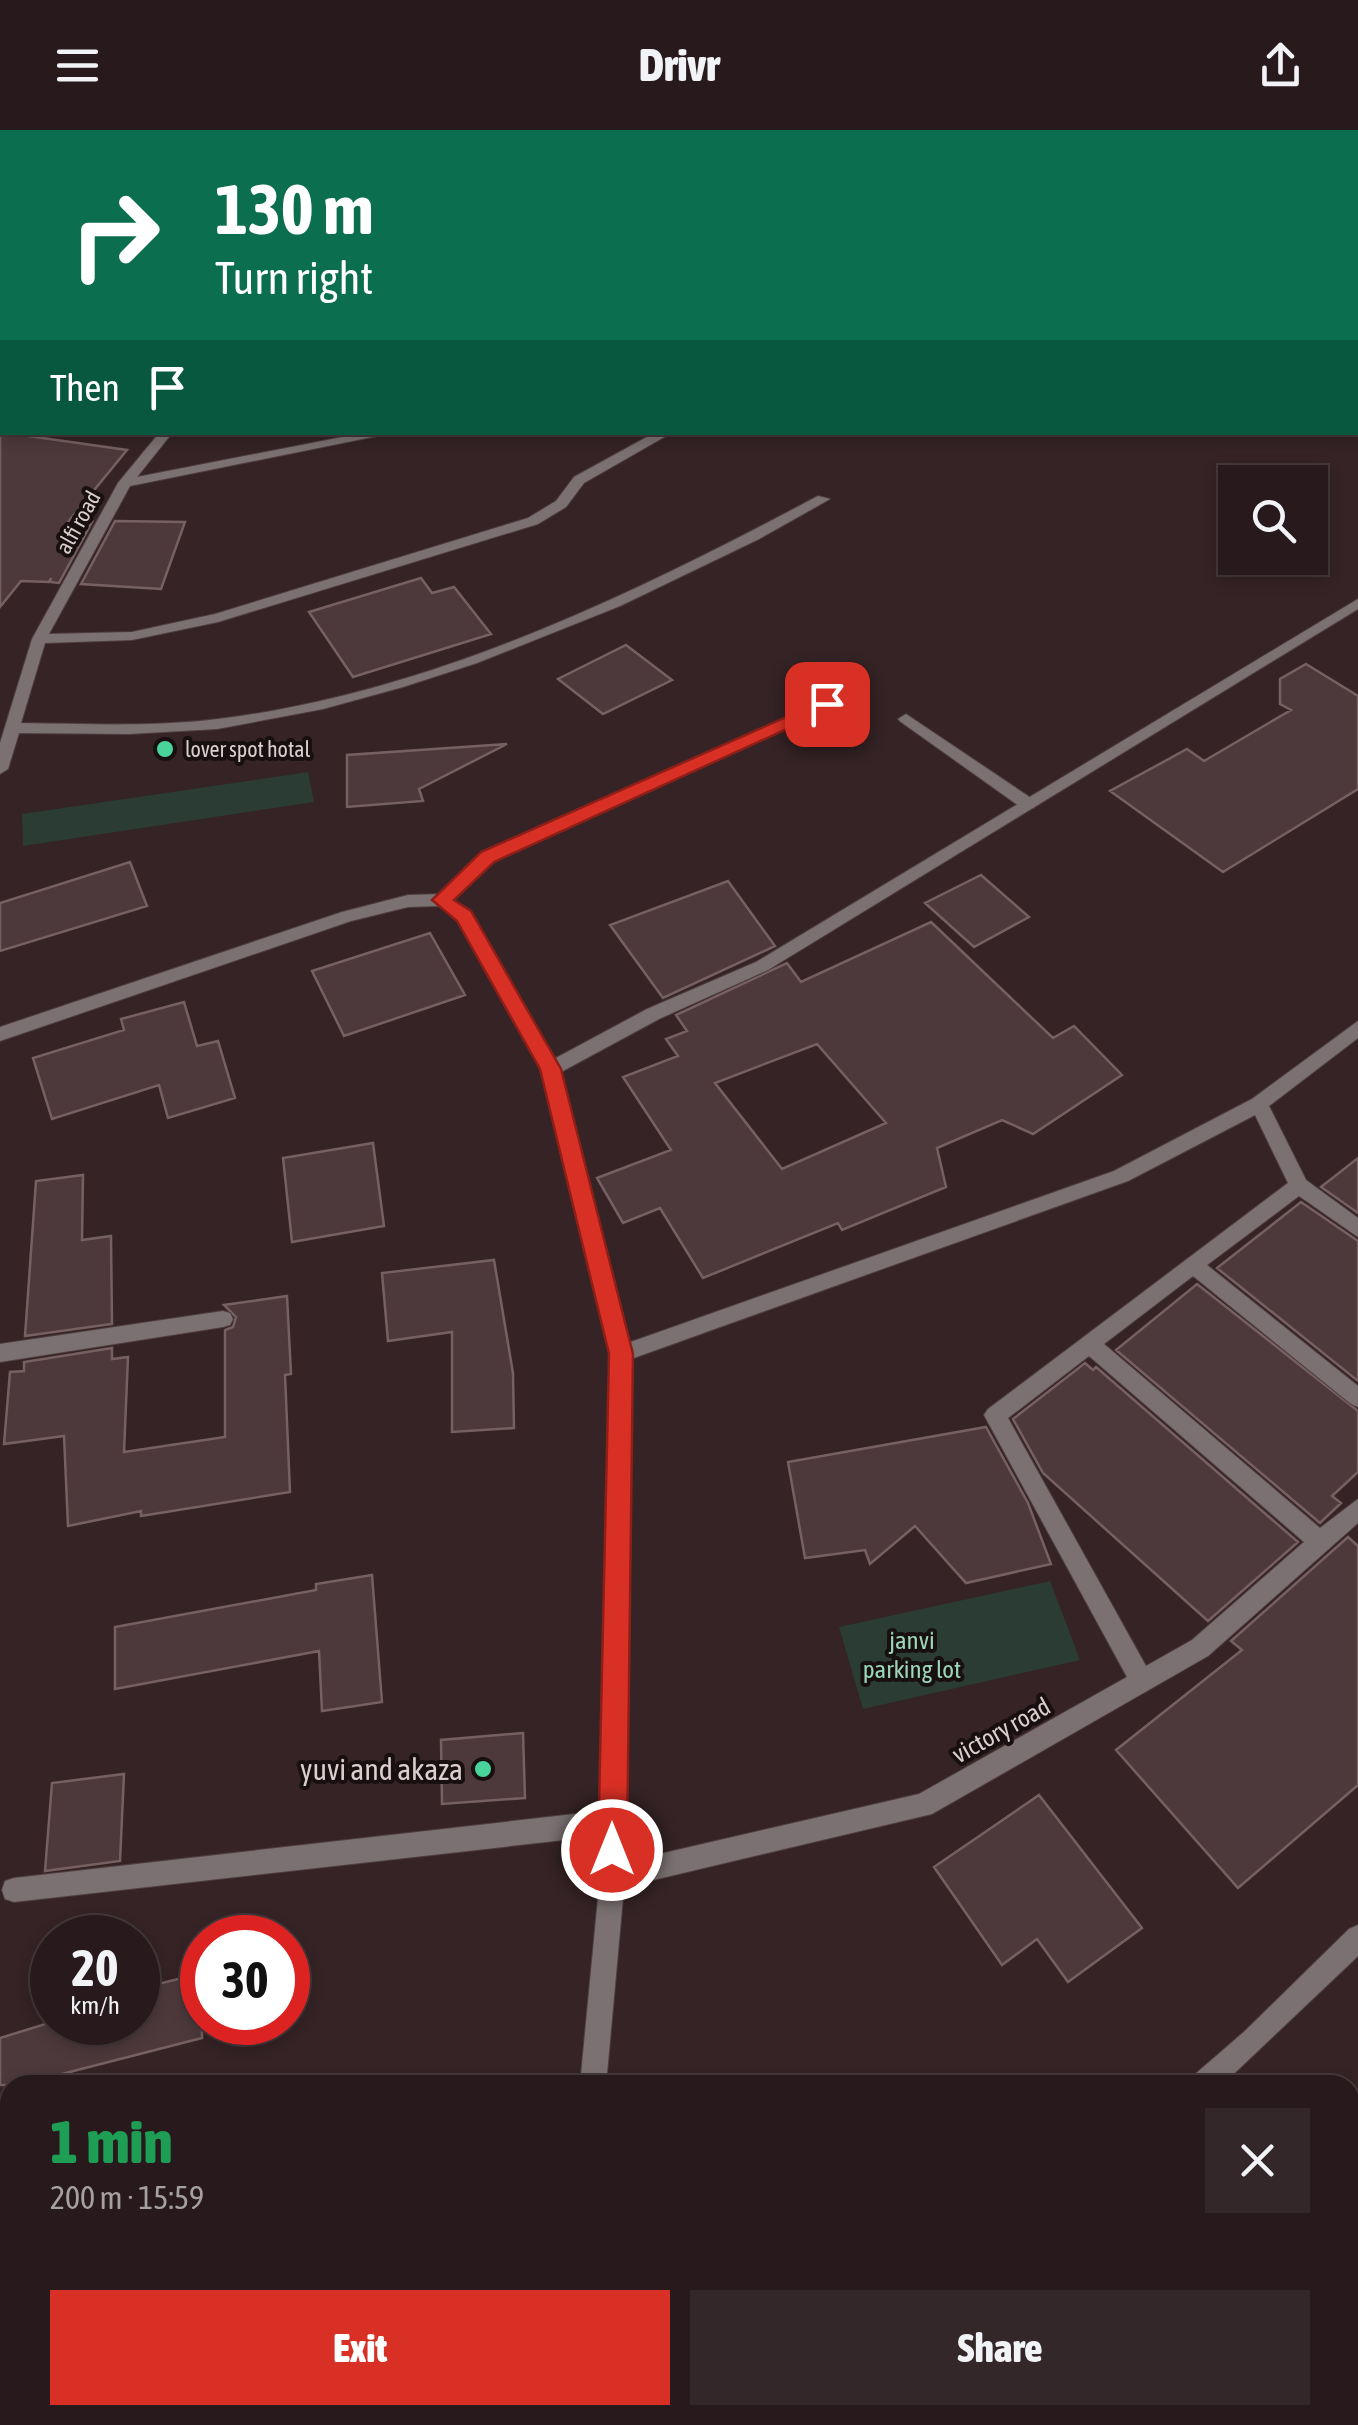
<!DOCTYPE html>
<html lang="en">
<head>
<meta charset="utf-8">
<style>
  :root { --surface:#281a1c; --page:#342729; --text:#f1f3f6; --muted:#a5a1a3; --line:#44383b; --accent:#d93025 }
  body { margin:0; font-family:"Asap Condensed",sans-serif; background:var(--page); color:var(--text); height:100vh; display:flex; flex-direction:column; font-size:38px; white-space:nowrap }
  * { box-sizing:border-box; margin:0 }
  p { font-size:32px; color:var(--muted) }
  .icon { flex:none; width:55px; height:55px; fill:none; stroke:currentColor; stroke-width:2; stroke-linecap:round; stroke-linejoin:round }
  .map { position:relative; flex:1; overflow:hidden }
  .sheet { position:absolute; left:0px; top:1945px; width:1360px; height:350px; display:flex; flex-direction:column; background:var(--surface); border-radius:30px 30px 0 0; box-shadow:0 5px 15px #0003,0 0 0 2px var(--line) }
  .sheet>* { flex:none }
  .top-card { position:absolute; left:0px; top:0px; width:1360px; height:305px; box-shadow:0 5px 15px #0003,0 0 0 2px var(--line); background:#0b6e4f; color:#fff; overflow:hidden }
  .controls { position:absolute; left:1218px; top:335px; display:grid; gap:20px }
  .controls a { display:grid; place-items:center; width:110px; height:110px; border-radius:0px; background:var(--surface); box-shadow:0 5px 15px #0003,0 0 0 2px var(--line); font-size:50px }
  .speed { position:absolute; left:30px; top:1785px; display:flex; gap:20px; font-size:50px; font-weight:700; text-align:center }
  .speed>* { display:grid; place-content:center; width:130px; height:130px; border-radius:50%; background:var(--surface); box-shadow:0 5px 15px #0003,0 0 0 2px var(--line); line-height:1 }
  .speed small { font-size:25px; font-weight:400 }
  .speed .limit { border:15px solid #d22; background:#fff; color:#111 }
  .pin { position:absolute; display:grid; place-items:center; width:85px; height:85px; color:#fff; margin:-42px; border-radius:20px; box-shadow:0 5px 15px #0006 }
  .me { position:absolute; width:110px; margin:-55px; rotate:0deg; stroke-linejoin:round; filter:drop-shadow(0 0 8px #0008) }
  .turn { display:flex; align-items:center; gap:35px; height:210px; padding:0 50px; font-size:45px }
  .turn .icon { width:130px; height:130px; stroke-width:2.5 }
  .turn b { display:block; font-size:70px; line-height:85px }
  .then { display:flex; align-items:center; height:95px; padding:0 50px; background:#0003; gap:20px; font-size:38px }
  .round { display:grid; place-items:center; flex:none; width:105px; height:105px; border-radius:0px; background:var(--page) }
  .summary { display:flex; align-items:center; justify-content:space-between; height:170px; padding:0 50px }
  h1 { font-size:60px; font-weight:800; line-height:75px; color:#1e9e55 }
  .primary-button { display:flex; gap:20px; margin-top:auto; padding:20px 50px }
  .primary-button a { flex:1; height:115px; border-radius:0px; background:var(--accent); color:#fff; font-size:40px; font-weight:800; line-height:115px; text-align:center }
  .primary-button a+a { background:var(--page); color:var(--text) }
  header { display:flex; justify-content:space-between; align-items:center; height:130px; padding:0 50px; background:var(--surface); font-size:45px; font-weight:800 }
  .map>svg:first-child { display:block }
</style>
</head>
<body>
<header><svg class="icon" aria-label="menu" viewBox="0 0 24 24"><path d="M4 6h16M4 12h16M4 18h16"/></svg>Drivr<svg class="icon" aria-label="share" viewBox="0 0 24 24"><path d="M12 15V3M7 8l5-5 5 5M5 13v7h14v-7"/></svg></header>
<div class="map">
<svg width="1358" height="2295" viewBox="0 0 1358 2295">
  <rect width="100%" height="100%" fill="#352325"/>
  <path fill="#2a3c33" d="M 308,642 L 314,672 L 23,716 L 22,684 Z
    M 1050,1451 L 1080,1530 L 863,1579 L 839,1497 Z"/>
  <path fill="#4d393b" stroke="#766062" stroke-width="2.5" fill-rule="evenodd" d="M 0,302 L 127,320 L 63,398 L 92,392 L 59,453 L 50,452 L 51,448 L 49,452 L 21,451 L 0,477 Z
    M 115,391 L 185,392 L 161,459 L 81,454 Z
    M 421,448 L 432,463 L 454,457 L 491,504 L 353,547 L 309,482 Z
    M 626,515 L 672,550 L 603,584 L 558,549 Z
    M 1306,534 L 1358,566 L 1358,659 L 1223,742 L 1110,661 L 1187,619 L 1204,631 L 1291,580 L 1280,574 L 1280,549 Z
    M 507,614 L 419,659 L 423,671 L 347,677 L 347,625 Z
    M 130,732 L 147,776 L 0,821 L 0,773 Z
    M 981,745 L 1029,787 L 974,817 L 925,773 Z
    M 728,751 L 775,816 L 663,868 L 610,795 Z
    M 931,792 L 1053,908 L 1074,896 L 1122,945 L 1033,1004 L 1002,990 L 937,1018 L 946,1057 L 842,1100 L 838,1093 L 703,1148 L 660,1078 L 623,1093 L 597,1048 L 671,1020 L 623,947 L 678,926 L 666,909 L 687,901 L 676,885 L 787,833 L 801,852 ZM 817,914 L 886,993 L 782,1039 L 715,953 Z
    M 430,803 L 465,865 L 344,906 L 312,841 Z
    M 184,872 L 197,916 L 218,911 L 235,968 L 168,988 L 159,955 L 52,989 L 33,928 L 124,900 L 121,889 Z
    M 373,1013 L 384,1096 L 292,1112 L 283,1028 Z
    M 1358,1028 L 1358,1083 L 1321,1057 Z
    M 83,1045 L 82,1110 L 111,1106 L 112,1194 L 25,1206 L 36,1051 Z
    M 1301,1072 L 1358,1111 L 1358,1251 L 1217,1138 Z
    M 494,1130 L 513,1243 L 514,1298 L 452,1302 L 452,1202 L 388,1211 L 382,1143 Z
    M 1197,1154 L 1358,1281 L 1358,1342 L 1332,1366 L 1341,1373 L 1320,1393 L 1116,1220 Z
    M 287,1166 L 291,1244 L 285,1245 L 290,1362 L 141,1386 L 141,1381 L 68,1396 L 64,1306 L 4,1314 L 10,1242 L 24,1241 L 24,1232 L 112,1218 L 112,1229 L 128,1227 L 124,1322 L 225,1307 L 225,1200 L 233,1197 L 236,1187 L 224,1175 Z
    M 1085,1233 L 1093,1240 L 1096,1237 L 1298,1412 L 1208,1491 L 1043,1343 L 1013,1289 Z
    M 986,1297 L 1028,1373 L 1051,1434 L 966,1453 L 915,1396 L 870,1434 L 865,1420 L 805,1428 L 788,1332 Z
    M 1348,1407 L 1358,1416 L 1358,1655 L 1238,1758 L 1116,1620 L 1242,1520 L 1231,1511 Z
    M 372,1445 L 382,1572 L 322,1581 L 319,1521 L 115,1559 L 115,1497 L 316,1460 L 316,1454 Z
    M 523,1603 L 525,1668 L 442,1674 L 441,1610 Z
    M 124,1644 L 120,1731 L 45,1741 L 52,1653 Z
    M 1039,1665 L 1142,1798 L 1068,1852 L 1037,1809 L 1002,1835 L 934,1737 Z
    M 202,1843 L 202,1908 L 58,1945 L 59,1955 L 0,1955 L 0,1908 L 52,1892 L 138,1892 L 138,1859 Z"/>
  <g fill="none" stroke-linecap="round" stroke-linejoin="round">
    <g stroke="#503e40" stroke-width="2">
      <path id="lane" d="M 861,554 L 869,559 L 866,562 L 493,731 L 448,774 L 436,774 L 434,770 L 481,723 Z
        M 906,584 L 1034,670 L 1034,678 L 1022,678 L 901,592 L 898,589 Z"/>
    </g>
    <g stroke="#503e40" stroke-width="2">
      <path id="street" d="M 160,302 L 173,302 L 137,347 L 368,302 L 397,302 L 130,356 L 49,504 L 132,502 L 215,484 L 528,388 L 556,371 L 574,347 L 656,302 L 673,302 L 584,353 L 566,377 L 538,394 L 218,492 L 132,510 L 45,513 L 21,593 C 87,594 153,597 218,589 C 431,563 632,465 818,366 L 830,369 L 759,409 L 620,476 L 477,533 L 403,557 L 323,579 L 217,599 L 129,604 L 19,603 L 8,639 L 0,644 L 0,613 L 32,509 L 118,353 Z
        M 1358,469 L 1358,479 L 768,840 L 659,889 L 561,942 L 628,1213 L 1114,1041 L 1252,969 L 1358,891 L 1358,908 L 1269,976 L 1306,1050 L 1358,1088 L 1358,1107 L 1299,1066 L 1207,1135 L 1358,1256 L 1358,1277 L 1351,1274 L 1193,1146 L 1104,1214 L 1320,1398 L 1358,1369 L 1358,1393 L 1208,1526 L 932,1684 L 624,1757 L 606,1955 L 580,1955 L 600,1747 L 600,1706 L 14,1772 L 5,1769 L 2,1760 L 5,1751 L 14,1748 L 601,1681 L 611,1224 L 542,939 L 459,790 L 439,776 L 408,777 L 351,791 L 0,911 L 0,897 L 342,782 L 408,765 L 442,764 L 471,782 L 554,929 L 647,879 L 756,832 ZM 1255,985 L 1288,1053 L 988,1279 L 984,1285 L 1127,1547 L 919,1664 L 625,1732 L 631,1229 L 1128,1051 ZM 1089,1226 L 1304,1412 L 1192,1510 L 1146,1536 L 1008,1288 Z
        M 223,1181 L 230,1183 L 233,1189 L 230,1195 L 223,1197 L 0,1232 L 0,1214 Z
        M 1358,1795 L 1358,1826 L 1222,1955 L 1189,1955 L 1193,1946 L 1245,1901 L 1349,1799 Z
        M 571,2285 L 601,2285 L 602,2295 L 572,2295 Z"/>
    </g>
    <g stroke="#503e40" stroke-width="3">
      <path id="primary" d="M 2,203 L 2,213 L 0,214 L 0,204 Z"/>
    </g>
    <use href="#lane" fill="#7b7172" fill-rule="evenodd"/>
    <use href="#street" fill="#7b7172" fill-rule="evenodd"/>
    <use href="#primary" fill="#cfbabc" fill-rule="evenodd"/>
  </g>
  <path fill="#d93025" stroke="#8d1f18" stroke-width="2.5" d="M 827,569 L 833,571 L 833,578 L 494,732 L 454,770 L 471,781 L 561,939 L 633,1224 L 627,1720 L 622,1729 L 612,1734 L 603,1729 L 598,1720 L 609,1224 L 540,939 L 457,791 L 432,770 L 481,722 Z"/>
  <g fill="#49d49c" stroke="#170f10" stroke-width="4">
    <circle cx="165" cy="619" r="10"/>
    <circle cx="483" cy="1639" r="10"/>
  </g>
  <g text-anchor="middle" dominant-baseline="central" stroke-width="8" stroke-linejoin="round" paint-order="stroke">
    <g font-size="22" fill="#dbcecf" stroke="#170f10">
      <text transform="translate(78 392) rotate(-61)">alfi road</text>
    </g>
    <g font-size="22" fill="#dbcecf" stroke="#170f10" text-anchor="start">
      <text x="185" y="619">lover spot hotal</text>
    </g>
    <g font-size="25" fill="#9bd6b9" stroke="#170f10">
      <text x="912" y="1510">janvi<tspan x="912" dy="29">parking lot</tspan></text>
    </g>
    <g font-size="25" fill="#dbcecf" stroke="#170f10">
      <text transform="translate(1001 1600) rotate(-29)">victory road</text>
    </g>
    <g font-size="30" fill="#dbcecf" stroke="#170f10" text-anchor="end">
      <text x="463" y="1639">yuvi and akaza</text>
    </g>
  </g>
</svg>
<div class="controls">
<a><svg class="icon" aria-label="search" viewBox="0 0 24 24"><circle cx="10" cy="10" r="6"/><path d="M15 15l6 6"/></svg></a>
</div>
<div class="speed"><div>20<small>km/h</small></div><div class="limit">30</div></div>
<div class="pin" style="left:827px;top:574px;background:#d93025"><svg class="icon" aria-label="arrive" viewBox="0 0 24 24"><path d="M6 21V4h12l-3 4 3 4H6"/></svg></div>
<svg class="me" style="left:612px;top:1720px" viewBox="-20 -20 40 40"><circle r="17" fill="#d93025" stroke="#fff" stroke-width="3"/><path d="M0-11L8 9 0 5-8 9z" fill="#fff"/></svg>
<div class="top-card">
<div class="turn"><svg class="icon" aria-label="right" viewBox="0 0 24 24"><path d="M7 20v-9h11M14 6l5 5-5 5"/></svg><div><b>130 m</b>Turn right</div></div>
<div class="then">Then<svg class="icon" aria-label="arrive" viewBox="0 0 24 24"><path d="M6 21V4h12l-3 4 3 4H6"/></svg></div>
</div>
<section class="sheet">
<div class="summary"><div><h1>1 min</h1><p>200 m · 15:59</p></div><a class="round"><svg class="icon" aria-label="close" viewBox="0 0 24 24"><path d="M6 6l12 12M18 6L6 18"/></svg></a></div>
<div class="primary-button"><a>Exit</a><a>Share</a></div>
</section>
</div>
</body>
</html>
